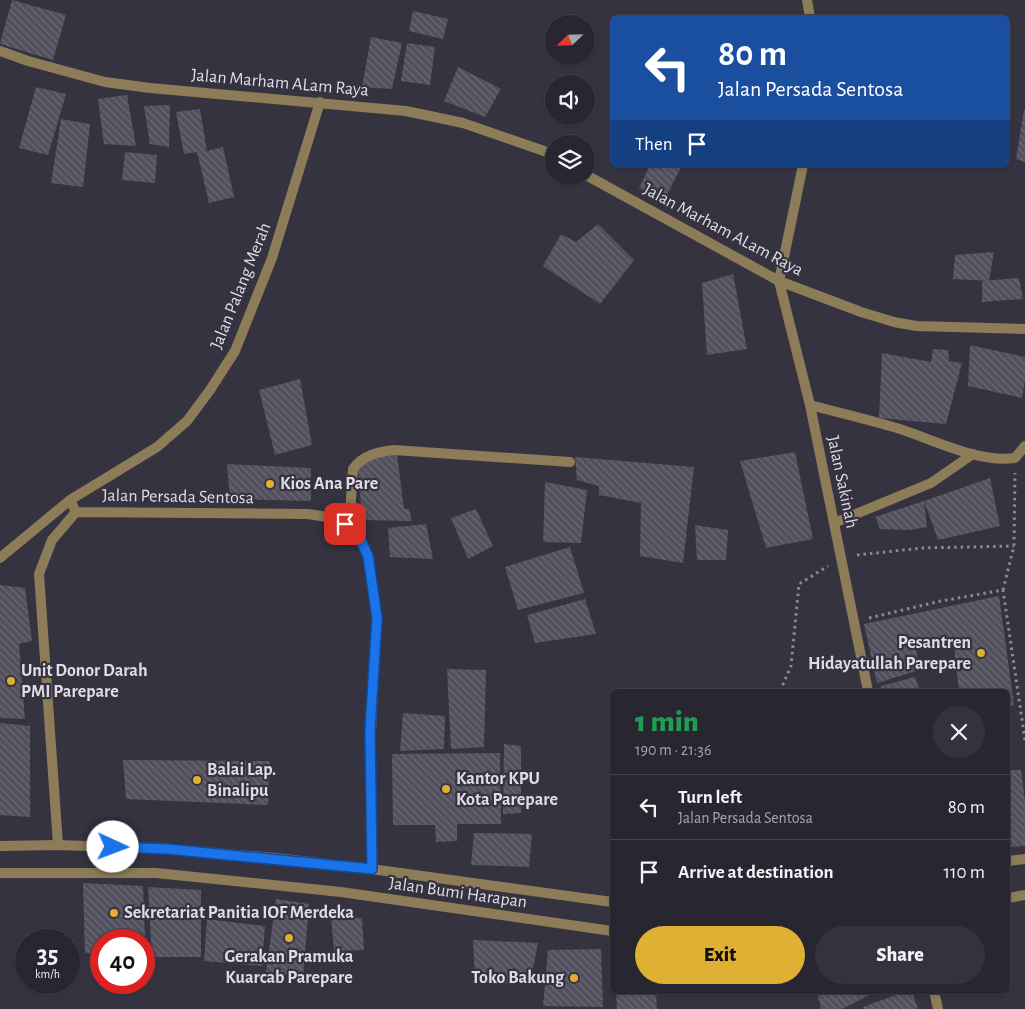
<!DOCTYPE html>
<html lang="en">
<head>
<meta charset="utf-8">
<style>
  :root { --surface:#282631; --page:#34323d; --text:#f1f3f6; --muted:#a5a5ab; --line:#44434d; --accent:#dfb034 }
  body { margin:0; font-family:"Alegreya Sans",sans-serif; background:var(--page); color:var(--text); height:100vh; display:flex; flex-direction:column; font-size:19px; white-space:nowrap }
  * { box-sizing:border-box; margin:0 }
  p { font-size:16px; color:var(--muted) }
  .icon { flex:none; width:28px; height:28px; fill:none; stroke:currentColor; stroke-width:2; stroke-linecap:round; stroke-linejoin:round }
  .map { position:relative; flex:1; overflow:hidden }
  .side { position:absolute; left:610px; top:689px; width:400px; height:305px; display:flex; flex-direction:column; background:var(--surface); border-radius:8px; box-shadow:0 1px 4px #0004,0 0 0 1px var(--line) }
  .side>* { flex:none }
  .banner { position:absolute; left:610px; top:15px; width:400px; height:152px; border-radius:8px; box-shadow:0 1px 4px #0004,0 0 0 1px var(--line); background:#1a4fa0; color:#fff; overflow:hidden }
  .needle { width:32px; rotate:247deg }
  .fabs { position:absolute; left:545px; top:15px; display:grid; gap:10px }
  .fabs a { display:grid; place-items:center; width:50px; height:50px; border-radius:50%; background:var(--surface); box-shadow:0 1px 4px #0004,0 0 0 1px var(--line); font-size:25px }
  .speed { position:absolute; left:15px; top:929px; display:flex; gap:10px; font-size:25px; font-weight:700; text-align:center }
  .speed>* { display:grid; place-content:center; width:65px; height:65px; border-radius:50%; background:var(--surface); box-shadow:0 1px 4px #0004,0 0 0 1px var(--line); line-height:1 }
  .speed small { font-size:12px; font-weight:400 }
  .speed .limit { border:8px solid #d22; background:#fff; color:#111 }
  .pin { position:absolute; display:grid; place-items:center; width:42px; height:42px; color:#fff; margin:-21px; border-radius:10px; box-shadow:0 2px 8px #0006 }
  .me { position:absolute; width:55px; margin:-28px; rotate:92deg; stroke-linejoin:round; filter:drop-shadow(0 0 4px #0008) }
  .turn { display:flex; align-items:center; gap:18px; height:105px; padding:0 25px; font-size:22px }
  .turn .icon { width:65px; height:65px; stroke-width:2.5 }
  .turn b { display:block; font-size:35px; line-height:42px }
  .then { display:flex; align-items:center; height:48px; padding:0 25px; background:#0003; gap:10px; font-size:19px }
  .round { display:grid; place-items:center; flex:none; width:52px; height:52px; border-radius:26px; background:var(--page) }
  .head { display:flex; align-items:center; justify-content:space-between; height:85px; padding:0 25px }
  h1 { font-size:30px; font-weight:800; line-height:38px; color:#1e9e55 }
  .button { display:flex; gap:10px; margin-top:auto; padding:10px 25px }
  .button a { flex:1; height:58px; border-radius:30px; background:var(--accent); color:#111; font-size:20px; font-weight:800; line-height:58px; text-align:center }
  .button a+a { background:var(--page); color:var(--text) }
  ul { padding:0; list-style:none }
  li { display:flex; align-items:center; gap:15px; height:65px; padding:0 25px; border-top:1px solid var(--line) }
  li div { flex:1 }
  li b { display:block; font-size:19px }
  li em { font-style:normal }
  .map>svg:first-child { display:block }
</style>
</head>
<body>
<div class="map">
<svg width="1025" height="1009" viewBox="0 0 1025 1009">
  <defs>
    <pattern id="building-back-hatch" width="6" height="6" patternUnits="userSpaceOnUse" patternTransform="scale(1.25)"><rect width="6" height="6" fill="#53505e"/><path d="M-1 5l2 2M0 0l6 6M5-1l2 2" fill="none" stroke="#6b6975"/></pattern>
  </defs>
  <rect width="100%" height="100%" fill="#363341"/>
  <path fill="url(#building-back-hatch)" d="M 12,0 L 66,15 L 53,60 L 0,44 Z
    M 413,11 L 448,19 L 443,39 L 409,31 Z
    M 371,37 L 402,43 L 392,89 L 362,87 Z
    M 407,43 L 435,47 L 430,85 L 401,81 Z
    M 458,67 L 501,89 L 485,117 L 444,101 Z
    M 36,87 L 66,94 L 48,155 L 19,148 Z
    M 127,95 L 136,146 L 104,144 L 98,99 Z
    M 170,105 L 169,147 L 150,144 L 144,106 Z
    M 200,109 L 207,151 L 223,147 L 234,197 L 209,203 L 197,152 L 184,154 L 176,112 Z
    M 1024,110 L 1025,110 L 1025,162 L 1016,159 Z
    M 61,119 L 90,124 L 83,187 L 51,183 Z
    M 125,152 L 157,155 L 155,183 L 122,180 Z
    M 650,165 L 676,165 L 681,167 L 664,201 L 639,188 Z
    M 598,224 L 634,260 L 600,304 L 543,266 L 561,234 L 576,242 Z
    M 994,252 L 989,281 L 953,279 L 955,255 Z
    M 733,274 L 747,349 L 707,355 L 702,283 Z
    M 1019,278 L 1023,299 L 982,302 L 982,281 Z
    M 970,345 L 1025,357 L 1025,380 L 1022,398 L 968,386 Z
    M 933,349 L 948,350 L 949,361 L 962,363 L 946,424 L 879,418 L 882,353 L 931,362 Z
    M 300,379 L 312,445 L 275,455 L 259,390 Z
    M 795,452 L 813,539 L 766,548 L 740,461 Z
    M 397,455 L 404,509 L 409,509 L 412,521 L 362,520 L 358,468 L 375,456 Z
    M 575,457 L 694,467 L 683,563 L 640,556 L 641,503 L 599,495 L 599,486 L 577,480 Z
    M 227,464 L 311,468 L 311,501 L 230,499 Z
    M 990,478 L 1000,526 L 938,540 L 924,501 Z
    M 545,482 L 587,490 L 581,543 L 543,542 Z
    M 924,501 L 927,527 L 909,530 L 880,529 L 875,517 Z
    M 476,509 L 493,546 L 468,559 L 451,518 Z
    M 426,524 L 433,559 L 390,557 L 388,528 Z
    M 695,525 L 728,530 L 726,560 L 697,560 Z
    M 570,547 L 584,593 L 518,610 L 505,567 Z
    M 0,585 L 25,588 L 32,641 L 19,644 L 25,719 L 0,718 Z
    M 999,596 L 1014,705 L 1008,706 L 1008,691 L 959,691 L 953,638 L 914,643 L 919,663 L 916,671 L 877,683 L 864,624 Z
    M 585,599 L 596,634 L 535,643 L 527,615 Z
    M 447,669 L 486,670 L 484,747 L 451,749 Z
    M 915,677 L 920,691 L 882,691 L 881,686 Z
    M 403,713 L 445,716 L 444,749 L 400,751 Z
    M 0,723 L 30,726 L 30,817 L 0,815 Z
    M 504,744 L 521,746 L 521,813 L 503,814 Z
    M 500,753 L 501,824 L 457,824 L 457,841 L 436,842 L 435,825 L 393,825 L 392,754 Z
    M 123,760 L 270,761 L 268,805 L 126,799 Z
    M 1008,770 L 1021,770 L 1025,801 L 1025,846 L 1008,847 Z
    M 474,833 L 532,834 L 529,867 L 471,865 Z
    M 83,883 L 143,886 L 145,940 L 101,940 L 101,954 L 85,953 Z
    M 148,887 L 201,890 L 201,957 L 152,957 Z
    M 276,899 L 309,904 L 303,977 L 266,973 Z
    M 331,917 L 362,918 L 364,950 L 334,951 Z
    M 207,919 L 265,926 L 262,966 L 204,961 Z
    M 473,940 L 538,943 L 530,983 L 475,984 Z
    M 601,949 L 603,1007 L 543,1006 L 548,950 Z
    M 616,991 L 656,991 L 657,1009 L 617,1009 Z
    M 817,991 L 877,991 L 842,1009 L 821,1009 Z
    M 907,991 L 912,991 L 918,1009 L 864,1009 L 863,1007 Z"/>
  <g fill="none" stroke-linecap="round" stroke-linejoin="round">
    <path stroke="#8c8a95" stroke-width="3" stroke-dasharray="2.5 4" stroke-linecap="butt" d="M 857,555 L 922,548 L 1014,546
      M 1003,590 L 1014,546 L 1015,473
      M 869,618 L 941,601 L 1003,590 L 1025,740
      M 780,691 L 791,666 L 799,584 L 828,566"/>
    <path stroke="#8c7c58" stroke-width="10" d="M 807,0 L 810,18
      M 0,51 L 28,61 L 105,82 L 150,88 L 406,111 L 463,123 L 544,151 L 554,157
      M 803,165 L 779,281 L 810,405 L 868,691
      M 586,175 L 779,281 L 861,312 L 894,322 L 916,326 L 1025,329
      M 810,405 C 840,413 870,420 900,429 C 934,440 978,463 1015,458 L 1025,446
      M 70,500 L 76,512 L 308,514 L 327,517 L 345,524 L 361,541 L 368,556 L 377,618 L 371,730 L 371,869
      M 834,523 L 931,483 L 973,454
      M 349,528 L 353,469 C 363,455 378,452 394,450 L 570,462
      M 0,558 L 70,500 L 157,447 L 187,421 L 210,390 L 235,351 L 272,258 L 320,102
      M 58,845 L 39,574 L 52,540 L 76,512
      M 934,991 L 938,1009"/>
    <path stroke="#8c7c58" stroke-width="10" d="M 0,846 L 58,845 L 167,849 L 275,858 L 371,869 L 612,902
      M 1008,861 L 1025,859
      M 0,873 L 156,873 L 341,892 L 612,931
      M 1008,898 L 1025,895"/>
  </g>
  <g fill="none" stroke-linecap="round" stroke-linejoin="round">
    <g stroke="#114b97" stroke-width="12">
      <path id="route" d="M 113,847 L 167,849 L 372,869 L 370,730 L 377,618 L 368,556 L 361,541 L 345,524"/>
    </g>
    <use href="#route" stroke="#1a73e8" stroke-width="9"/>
  </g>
  <g fill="#dfb034" stroke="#363341" stroke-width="2">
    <circle cx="270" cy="484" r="5"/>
    <circle cx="981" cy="653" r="5"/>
    <circle cx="11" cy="681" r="5"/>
    <circle cx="197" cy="780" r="5"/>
    <circle cx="446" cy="789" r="5"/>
    <circle cx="114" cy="913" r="5"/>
    <circle cx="289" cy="938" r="5"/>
    <circle cx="574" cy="978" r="5"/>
  </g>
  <g text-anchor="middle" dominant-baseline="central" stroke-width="4.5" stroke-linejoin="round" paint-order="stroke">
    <g font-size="18" fill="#dedce5" stroke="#363341">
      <text transform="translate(280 83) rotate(5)">Jalan Marham ALam Raya</text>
      <text transform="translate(723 230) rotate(28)">Jalan Marham ALam Raya</text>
      <text transform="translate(241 286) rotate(-68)">Jalan Palang Merah</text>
      <text transform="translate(842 482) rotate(78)">Jalan Sakinah</text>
      <text transform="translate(178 497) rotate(1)">Jalan Persada Sentosa</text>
      <text transform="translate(458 893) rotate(8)">Jalan Bumi Harapan</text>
    </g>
    <g font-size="18" font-weight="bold" fill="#dedce5" stroke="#363341" text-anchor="start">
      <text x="280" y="484">Kios Ana Pare</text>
      <text x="971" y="643" text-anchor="end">Pesantren<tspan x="971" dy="21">Hidayatullah Parepare</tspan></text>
      <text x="21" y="671">Unit Donor Darah<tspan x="21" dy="21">PMI Parepare</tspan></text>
      <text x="207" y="770">Balai Lap.<tspan x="207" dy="21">Binalipu</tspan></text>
      <text x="456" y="779">Kantor KPU<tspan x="456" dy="21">Kota Parepare</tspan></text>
      <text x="124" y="913">Sekretariat Panitia IOF Merdeka</text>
      <text x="289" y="957" text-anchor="middle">Gerakan Pramuka<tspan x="289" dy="21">Kuarcab Parepare</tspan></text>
      <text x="564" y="978" text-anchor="end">Toko Bakung</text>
    </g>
  </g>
</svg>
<div class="fabs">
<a><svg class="needle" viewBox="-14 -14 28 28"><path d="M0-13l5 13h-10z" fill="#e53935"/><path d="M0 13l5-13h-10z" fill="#a5a5ab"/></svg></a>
<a><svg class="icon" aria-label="sound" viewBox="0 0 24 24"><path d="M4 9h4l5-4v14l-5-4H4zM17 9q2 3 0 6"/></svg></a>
<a><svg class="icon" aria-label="layers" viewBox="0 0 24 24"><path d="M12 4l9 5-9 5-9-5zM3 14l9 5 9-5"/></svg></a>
</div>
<div class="speed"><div>35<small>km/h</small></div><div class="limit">40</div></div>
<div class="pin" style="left:345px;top:524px;background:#d93025"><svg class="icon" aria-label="arrive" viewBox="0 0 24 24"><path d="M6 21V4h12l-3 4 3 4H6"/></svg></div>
<svg class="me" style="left:113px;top:847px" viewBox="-20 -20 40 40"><circle r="19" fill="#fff"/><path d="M0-13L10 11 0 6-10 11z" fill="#1a73e8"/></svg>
<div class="banner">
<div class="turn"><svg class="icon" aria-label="left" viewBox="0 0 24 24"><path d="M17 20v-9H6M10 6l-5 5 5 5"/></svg><div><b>80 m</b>Jalan Persada Sentosa</div></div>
<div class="then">Then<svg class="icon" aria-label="arrive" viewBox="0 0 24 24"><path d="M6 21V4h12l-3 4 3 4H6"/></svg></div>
</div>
<section class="side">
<div class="head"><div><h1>1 min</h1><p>190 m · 21:36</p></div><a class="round"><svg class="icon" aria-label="close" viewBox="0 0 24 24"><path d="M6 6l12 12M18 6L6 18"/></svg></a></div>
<ul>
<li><svg class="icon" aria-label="left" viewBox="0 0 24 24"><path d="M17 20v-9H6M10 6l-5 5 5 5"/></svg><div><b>Turn left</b><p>Jalan Persada Sentosa</p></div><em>80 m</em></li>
<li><svg class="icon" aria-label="arrive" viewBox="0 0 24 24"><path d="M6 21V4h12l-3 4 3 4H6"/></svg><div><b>Arrive at destination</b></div><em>110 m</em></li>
</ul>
<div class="button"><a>Exit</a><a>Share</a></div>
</section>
</div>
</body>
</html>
